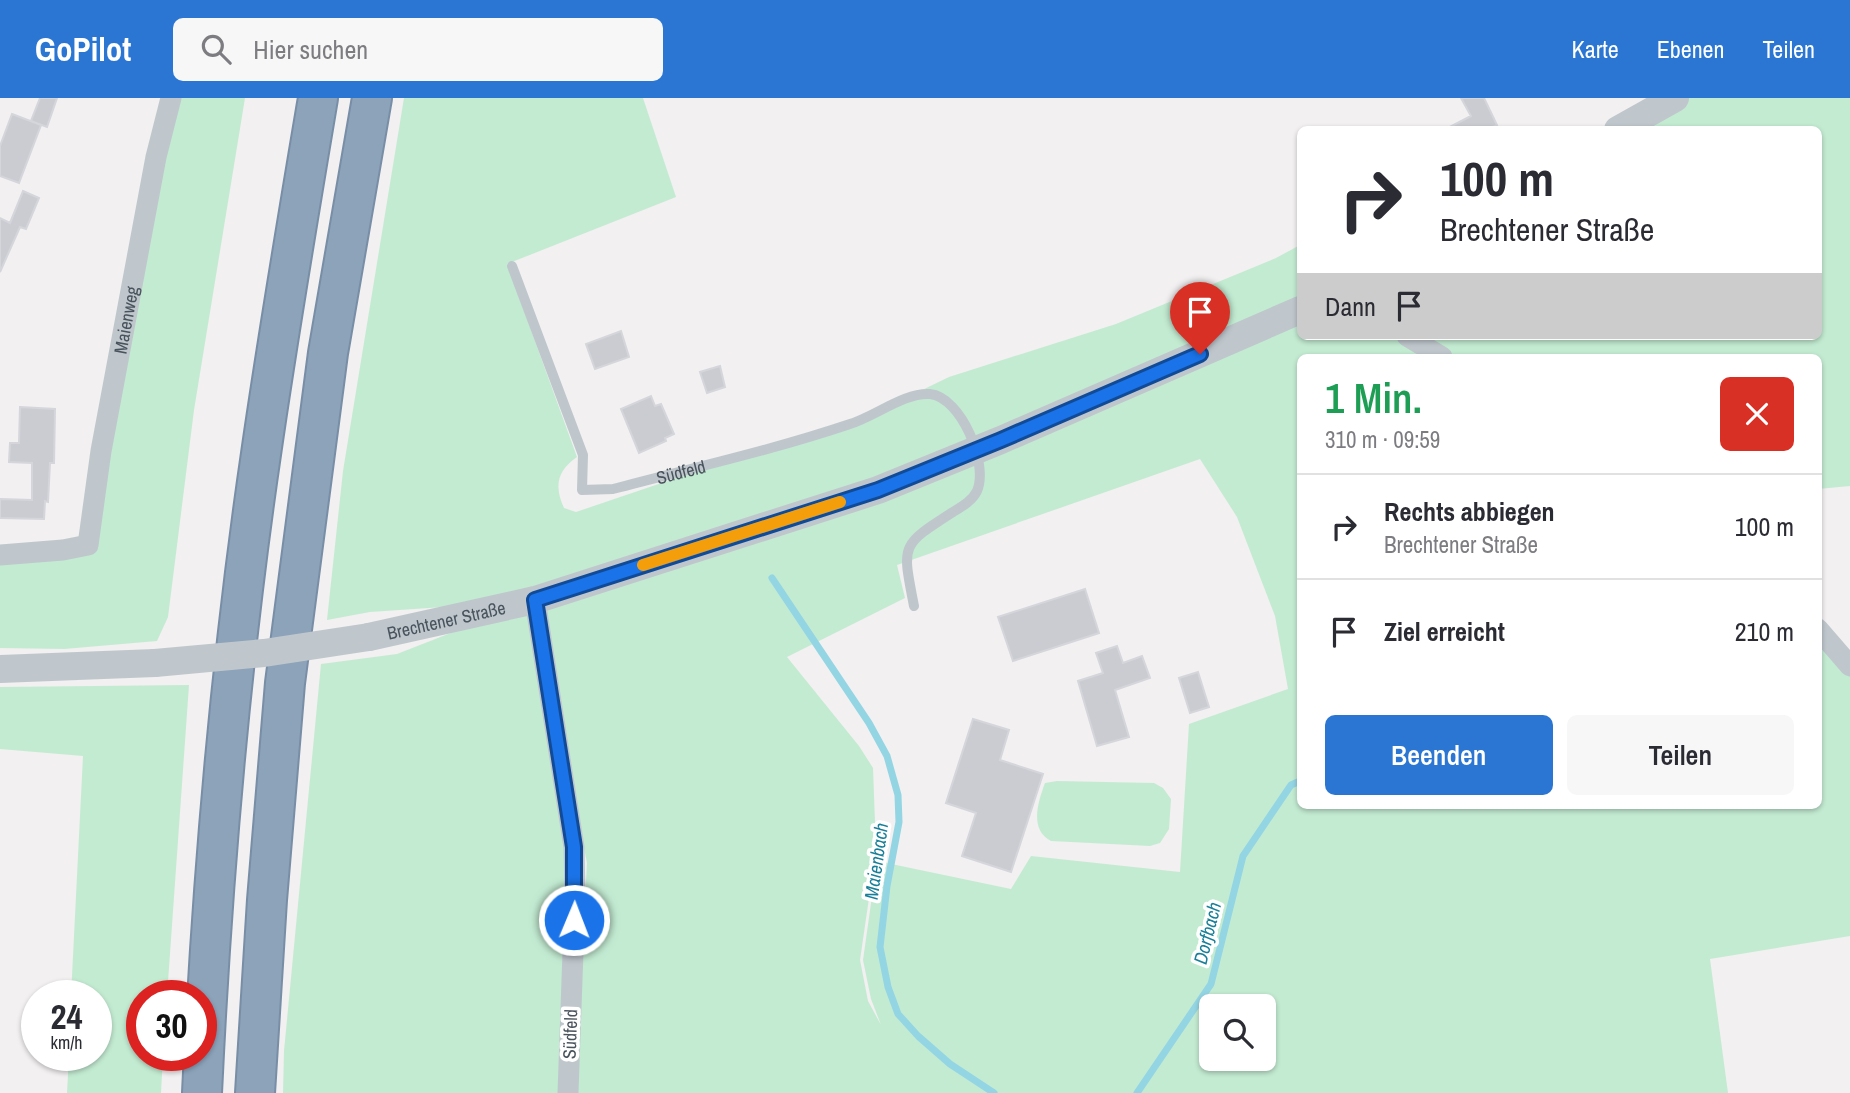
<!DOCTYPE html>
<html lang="de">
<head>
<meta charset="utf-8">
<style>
  :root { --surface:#fff; --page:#f7f7f7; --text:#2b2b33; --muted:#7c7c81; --line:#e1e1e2; --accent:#2a76d2 }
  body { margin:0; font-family:"Archivo Narrow",sans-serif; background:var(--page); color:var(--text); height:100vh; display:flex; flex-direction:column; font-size:26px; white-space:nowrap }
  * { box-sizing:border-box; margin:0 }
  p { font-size:23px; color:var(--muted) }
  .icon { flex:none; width:38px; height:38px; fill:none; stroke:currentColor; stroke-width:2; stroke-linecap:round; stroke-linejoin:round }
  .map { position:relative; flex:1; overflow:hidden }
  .drawer { position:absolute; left:1297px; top:256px; width:525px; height:455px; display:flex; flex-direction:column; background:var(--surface); border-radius:10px; box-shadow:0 2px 5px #0004 }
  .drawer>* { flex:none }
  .banner { position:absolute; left:1297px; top:28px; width:525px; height:214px; border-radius:10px; box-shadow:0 2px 5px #0004; background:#fff; color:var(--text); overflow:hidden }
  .tools { position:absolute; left:1199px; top:896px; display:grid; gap:14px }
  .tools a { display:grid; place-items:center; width:77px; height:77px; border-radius:10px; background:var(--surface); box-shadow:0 2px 5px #0004; font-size:35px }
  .speed { position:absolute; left:21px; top:882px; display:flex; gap:14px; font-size:35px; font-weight:700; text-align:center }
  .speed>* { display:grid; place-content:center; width:91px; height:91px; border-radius:50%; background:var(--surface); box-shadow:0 2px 5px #0004; line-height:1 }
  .speed small { font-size:18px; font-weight:400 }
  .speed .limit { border:10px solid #d22; background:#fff; color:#111 }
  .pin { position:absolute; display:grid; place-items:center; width:60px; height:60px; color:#fff; margin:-72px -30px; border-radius:50% 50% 50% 0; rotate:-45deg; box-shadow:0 0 7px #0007 }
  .pin .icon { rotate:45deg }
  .me { position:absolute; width:77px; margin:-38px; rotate:1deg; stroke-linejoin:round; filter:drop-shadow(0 0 5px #0008) }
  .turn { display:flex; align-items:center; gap:24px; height:147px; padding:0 28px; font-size:32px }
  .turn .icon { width:91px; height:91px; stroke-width:2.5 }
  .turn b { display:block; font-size:49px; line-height:60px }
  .then { display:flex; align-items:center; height:66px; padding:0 28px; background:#0003; gap:14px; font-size:26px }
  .round { display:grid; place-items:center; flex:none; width:74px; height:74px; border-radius:10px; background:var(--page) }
  .head { display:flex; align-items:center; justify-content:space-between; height:119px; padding:0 28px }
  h1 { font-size:42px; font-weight:600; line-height:52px; color:#1e9e55 }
  .cta { display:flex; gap:14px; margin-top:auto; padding:14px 28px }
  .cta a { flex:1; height:80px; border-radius:10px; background:var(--accent); color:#fff; font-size:28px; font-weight:600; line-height:80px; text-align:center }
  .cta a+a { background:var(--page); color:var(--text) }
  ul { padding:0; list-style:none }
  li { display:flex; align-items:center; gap:21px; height:105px; padding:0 28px; border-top:2px solid var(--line) }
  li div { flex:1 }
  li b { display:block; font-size:26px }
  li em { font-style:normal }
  header { display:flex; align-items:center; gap:42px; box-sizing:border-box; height:98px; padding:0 35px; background:var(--accent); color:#fff }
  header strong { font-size:33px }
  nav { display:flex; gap:38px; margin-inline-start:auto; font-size:24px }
  .search { width:490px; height:63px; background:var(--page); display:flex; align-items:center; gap:18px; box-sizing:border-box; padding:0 24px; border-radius:10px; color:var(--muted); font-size:26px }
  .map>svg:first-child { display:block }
</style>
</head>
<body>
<header>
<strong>GoPilot</strong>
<div class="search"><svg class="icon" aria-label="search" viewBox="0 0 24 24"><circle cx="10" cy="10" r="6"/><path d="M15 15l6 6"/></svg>Hier suchen</div>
<nav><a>Karte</a><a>Ebenen</a><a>Teilen</a></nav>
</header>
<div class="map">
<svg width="1850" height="995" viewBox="0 0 1850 995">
  <rect width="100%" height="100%" fill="#f2f0f0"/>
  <path fill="#c3ebd2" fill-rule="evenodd" d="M 171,0 L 245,0 L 194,312 L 168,519 L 157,543 L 64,551 L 0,550 L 0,457 L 88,447 Z
    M 404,0 L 643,0 L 676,99 L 507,166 L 577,359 C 557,373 554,388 564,410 L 576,414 L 768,349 L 852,326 L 949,279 L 1116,226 L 1276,160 L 1300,147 L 1300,238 L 1818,238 L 1818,32 L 1621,31 L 1679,0 L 1850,0 L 1850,388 L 1818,391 L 1818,259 L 1300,259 L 1300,707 L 1818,707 L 1818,531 L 1850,568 L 1850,838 L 1710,861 L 1728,995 L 574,995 L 587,765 L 538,517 L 566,748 L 559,995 L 283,995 L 284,953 L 321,566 L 397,556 L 532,503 L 370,514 L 327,522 L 343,373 ZM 1200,361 L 1237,419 L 1275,518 L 1288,591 L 1189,626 L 1180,774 L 1031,758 L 1011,791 L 877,763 L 863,862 L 871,901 L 881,927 L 868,903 L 860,862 L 876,752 L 873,670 L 859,648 L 787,559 L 905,500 L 897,467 ZM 1211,908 L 1264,908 L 1264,961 L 1211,961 Z
    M 189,587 L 167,898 L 142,898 L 142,957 L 163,957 L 161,995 L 67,995 L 69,957 L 96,957 L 96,898 L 71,898 L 83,658 L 0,651 L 0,589 Z
    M 1057,683 L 1154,685 L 1163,690 L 1171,701 L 1169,731 L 1160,745 L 1150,748 L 1051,743 C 1029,732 1038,704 1045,685 Z"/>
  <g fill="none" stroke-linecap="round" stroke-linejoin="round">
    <path stroke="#94d5e4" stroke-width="7" d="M 772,480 L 869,625 L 887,658 L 898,697 L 899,724 L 887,788 L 880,849 L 888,889 L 898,916 L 918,938 L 950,966 L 994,995
      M 1137,995 L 1211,886 L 1243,758 L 1291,687 L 1300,683"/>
  </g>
  <path fill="#caccd2" stroke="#d4d6db" stroke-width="2" d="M 40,0 L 57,0 L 47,29 L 31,23 Z
    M 1461,0 L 1484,0 L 1497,27 L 1487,32 L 1444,32 L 1471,18 Z
    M 12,16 L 41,27 L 19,85 L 0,78 L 0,48 Z
    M 23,93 L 39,100 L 26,131 L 20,129 L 0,174 L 0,120 L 10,125 Z
    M 621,233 L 629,259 L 595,271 L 586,246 Z
    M 720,268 L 725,289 L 707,295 L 700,274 Z
    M 651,298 L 655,308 L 661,306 L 674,336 L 665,340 L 666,343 L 639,355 L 621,311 Z
    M 20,309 L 55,311 L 54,365 L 50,365 L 48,404 L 45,403 L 44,421 L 0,420 L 0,401 L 32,402 L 32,365 L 9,364 L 10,345 L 19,345 Z
    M 1085,491 L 1099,535 L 1013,563 L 998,519 Z
    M 1117,548 L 1123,565 L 1142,558 L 1150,580 L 1115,592 L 1129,639 L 1097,648 L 1078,583 L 1103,575 L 1096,555 Z
    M 1198,574 L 1209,609 L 1190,615 L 1179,580 Z
    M 973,621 L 1009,632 L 1000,662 L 1043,676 L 1011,774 L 962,758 L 976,715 L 946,705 Z"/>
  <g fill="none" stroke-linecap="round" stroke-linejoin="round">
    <g stroke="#778ea6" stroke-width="42">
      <path id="motorway" d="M 202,995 C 212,782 230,568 261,356 C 278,237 298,119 318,0
        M 255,995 L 267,802 L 285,585 L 328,255 L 372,0"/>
    </g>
    <path stroke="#bfc7cd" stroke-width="10" id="s1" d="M 512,168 L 583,357 L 582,392 L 613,391 C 692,370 773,352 850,326 C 874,319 905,294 930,296 C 961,299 989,366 977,393 C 972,403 963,408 953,414 C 900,448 902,446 914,508"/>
    <g stroke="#bfc7cd" stroke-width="21">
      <path d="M 1407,238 L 1442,259"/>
      <path id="s2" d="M 0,457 L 63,452 L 88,447 L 101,353 L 156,59 L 171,0"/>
      <path d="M 535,502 L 574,749 L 575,797 L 568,995"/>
      <path d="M 1818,531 L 1850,568"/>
    </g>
    <g stroke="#bfc7cd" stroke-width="28">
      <path d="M 1618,32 L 1675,0"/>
      <path id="s3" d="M 369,539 L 535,502 L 878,392 L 1001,342 L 1300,212"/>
      <path d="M 0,571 L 155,565"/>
    </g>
    <use href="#motorway" stroke="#8ca3ba" stroke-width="38"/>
    <path stroke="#bfc7cd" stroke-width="28" d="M 155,565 L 264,555 L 369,539"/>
  </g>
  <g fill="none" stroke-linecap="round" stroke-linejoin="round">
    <g stroke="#114b97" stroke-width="18">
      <path id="route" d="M 574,822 L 574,749 L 535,502 L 878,392 L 1001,342 L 1200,256"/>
    </g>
    <use href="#route" stroke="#1a73e8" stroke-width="12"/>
    <path stroke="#f59e0b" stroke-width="12" d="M 643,467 L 840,404"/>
  </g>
  <g text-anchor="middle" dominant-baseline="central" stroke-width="7" stroke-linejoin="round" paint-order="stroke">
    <g font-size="18" fill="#49535c" stroke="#fff">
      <text stroke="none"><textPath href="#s2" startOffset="317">Maienweg</textPath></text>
      <text stroke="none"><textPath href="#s1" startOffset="338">Südfeld</textPath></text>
      <text stroke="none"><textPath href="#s3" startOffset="79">Brechtener Straße</textPath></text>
      <text transform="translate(570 936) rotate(-88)">Südfeld</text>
    </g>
    <g font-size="19" font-style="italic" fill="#197f98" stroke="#fff">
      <text transform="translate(876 763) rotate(-82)">Maienbach</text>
      <text transform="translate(1207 835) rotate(-76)">Dorfbach</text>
    </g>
  </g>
</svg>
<div class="tools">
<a><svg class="icon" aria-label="search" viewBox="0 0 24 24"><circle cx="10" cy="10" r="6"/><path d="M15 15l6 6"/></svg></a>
</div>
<div class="speed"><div>24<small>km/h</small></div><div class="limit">30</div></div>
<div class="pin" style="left:1200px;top:256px;background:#d93025"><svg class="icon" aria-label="arrive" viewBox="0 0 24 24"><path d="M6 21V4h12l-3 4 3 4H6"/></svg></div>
<svg class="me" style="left:574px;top:822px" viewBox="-20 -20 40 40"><circle r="17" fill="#1a73e8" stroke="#fff" stroke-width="3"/><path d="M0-11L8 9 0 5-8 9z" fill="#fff"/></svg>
<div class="banner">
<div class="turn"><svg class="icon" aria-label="right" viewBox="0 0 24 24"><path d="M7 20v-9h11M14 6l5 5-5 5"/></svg><div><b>100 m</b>Brechtener Straße</div></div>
<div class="then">Dann<svg class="icon" aria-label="arrive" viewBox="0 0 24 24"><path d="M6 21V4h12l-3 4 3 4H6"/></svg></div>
</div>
<section class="drawer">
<div class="head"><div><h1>1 Min.</h1><p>310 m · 09:59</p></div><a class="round" style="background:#d93025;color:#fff"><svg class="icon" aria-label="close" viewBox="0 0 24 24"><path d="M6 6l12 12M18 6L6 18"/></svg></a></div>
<ul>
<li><svg class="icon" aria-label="right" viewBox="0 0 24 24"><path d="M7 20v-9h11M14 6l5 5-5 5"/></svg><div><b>Rechts abbiegen</b><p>Brechtener Straße</p></div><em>100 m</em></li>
<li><svg class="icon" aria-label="arrive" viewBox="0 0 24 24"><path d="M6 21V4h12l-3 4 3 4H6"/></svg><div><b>Ziel erreicht</b></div><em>210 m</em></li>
</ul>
<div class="cta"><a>Beenden</a><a>Teilen</a></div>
</section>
</div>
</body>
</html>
